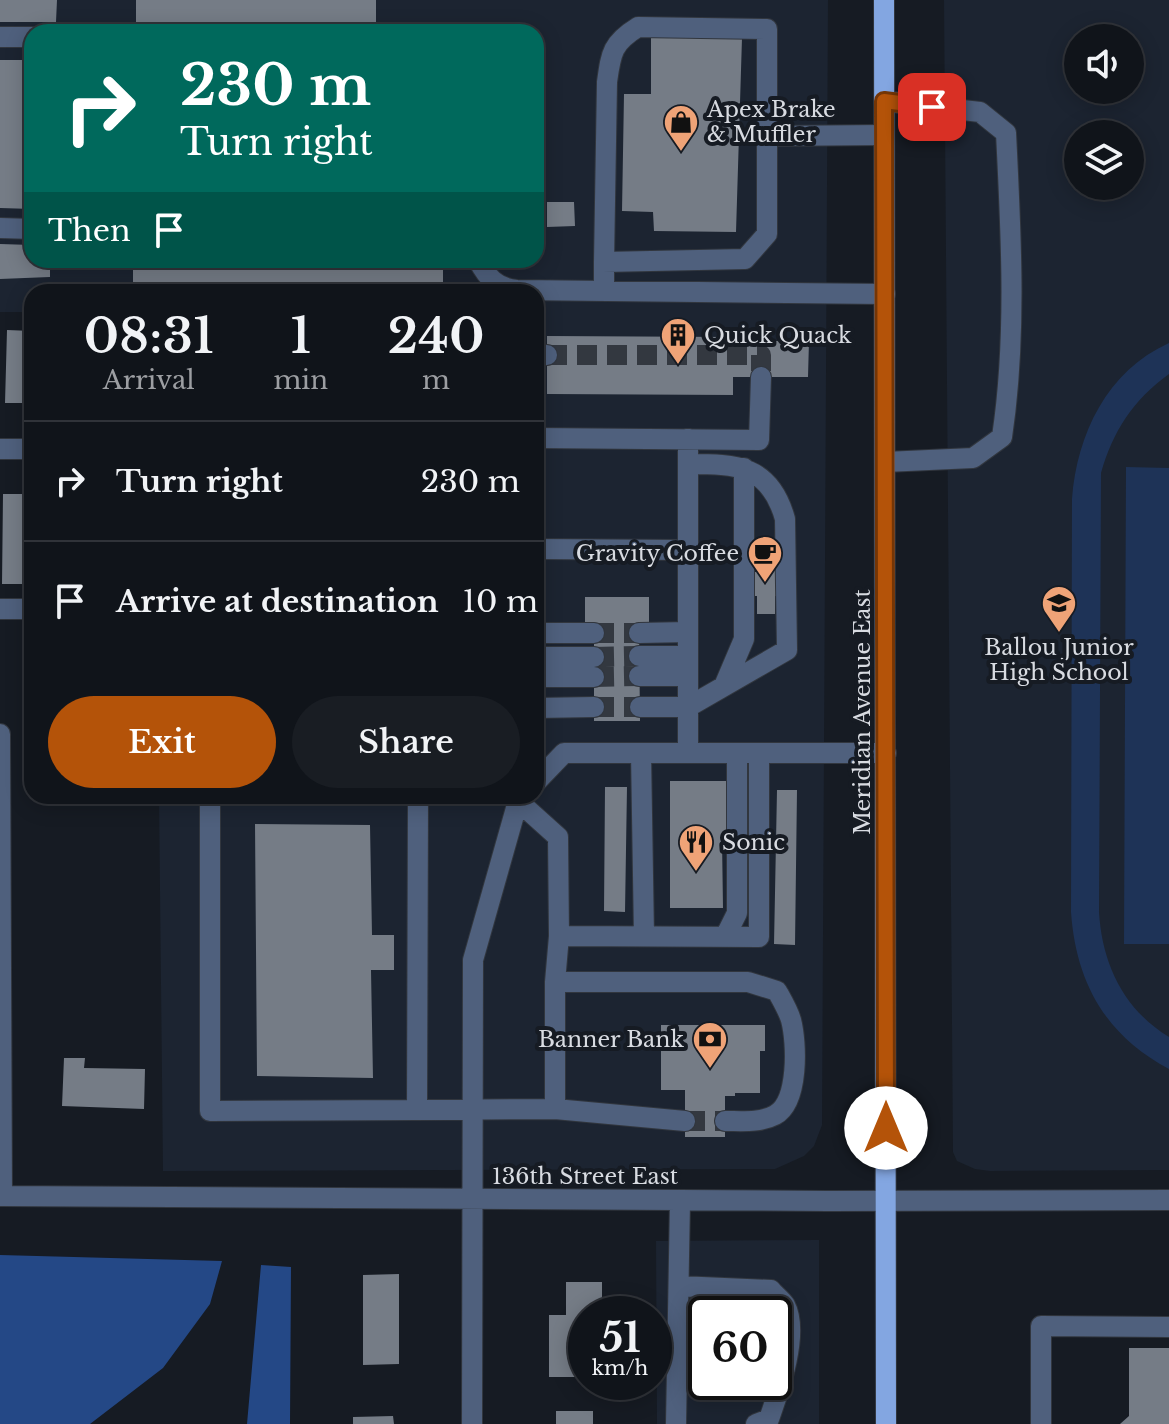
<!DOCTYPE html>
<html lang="en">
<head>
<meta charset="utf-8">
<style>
  :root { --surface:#10141a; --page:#191d23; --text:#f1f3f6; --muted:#9c9ea2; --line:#303339; --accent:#b45309 }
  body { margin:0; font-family:"Libre Baskerville",serif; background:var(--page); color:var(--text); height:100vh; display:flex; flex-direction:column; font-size:30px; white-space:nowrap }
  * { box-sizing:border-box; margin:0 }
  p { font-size:26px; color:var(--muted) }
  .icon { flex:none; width:44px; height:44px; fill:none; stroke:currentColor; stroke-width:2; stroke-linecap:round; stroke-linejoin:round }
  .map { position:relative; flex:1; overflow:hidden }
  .panel { position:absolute; left:24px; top:284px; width:520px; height:520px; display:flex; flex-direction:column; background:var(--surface); border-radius:24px; box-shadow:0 4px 20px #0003,0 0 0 2px var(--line) }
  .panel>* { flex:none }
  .guide { position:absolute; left:24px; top:24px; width:520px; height:244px; border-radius:24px; box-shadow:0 4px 20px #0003,0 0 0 2px var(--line); background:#00695c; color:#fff; overflow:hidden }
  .fabs { position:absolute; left:1064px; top:24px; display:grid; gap:16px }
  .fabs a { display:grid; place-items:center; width:80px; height:80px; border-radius:50%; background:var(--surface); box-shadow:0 4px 20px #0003,0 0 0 2px var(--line); font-size:40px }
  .speed { position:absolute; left:568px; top:1296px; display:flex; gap:16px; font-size:40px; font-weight:700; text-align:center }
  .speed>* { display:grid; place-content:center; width:104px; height:104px; border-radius:50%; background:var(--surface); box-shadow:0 4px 20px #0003,0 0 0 2px var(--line); line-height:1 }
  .speed small { font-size:20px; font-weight:400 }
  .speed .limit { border:4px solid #111; border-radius:12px; background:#fff; color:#111 }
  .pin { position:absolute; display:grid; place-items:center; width:68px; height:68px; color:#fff; margin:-34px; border-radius:16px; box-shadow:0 4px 12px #0006 }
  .me { position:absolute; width:88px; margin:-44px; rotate:0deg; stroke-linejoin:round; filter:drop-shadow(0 0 6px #0008) }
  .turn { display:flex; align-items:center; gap:28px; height:168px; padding:0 24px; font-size:36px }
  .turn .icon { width:104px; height:104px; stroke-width:2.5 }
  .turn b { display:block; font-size:56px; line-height:68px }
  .then { display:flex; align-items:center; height:76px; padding:0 24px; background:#0003; gap:16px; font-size:30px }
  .eta { display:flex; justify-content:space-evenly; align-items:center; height:136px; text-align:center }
  .eta b { font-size:48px; font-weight:600; line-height:56px }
  .cta { display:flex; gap:16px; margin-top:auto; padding:16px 24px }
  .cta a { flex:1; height:92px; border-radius:48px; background:var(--accent); color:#fff; font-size:32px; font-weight:600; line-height:92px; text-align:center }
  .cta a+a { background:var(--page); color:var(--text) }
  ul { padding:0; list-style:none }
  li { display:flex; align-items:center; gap:24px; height:120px; padding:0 24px; border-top:2px solid var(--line) }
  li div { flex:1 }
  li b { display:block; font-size:30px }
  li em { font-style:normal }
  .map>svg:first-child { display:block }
</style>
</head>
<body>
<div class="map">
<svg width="1169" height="1424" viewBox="0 0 1169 1424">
  <rect width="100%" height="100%" fill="#161b23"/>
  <path fill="#1c2431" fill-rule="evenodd" d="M 0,0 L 828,0 L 822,1125 L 814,1146 L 804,1156 L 775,1169 L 163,1171 L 159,796 L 536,796 L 536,292 L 32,292 L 32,312 L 0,312 ZM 32,32 L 536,32 L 536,260 L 32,260 Z
    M 944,0 L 1169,0 L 1169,1170 L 990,1171 L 975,1169 L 957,1161 L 953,1152 ZM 1078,38 L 1130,38 L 1130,90 L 1078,90 ZM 1078,134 L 1130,134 L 1130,186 L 1078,186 Z
    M 819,1240 L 819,1424 L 657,1424 L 656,1241 ZM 706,1314 L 774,1314 L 774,1382 L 706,1382 Z"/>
  <path fill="#1e3357" d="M 1169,343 L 1169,374 C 1133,400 1113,431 1101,473 L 1099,912 C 1102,963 1123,1009 1169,1037 L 1169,1069 C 1105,1035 1076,982 1071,912 L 1072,499 C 1077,434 1107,371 1169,343 Z
    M 1126,467 L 1169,468 L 1169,944 L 1124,944 Z"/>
  <path fill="#244886" d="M 0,1255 L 222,1261 L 210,1304 L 163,1368 L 90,1424 L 0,1424 Z
    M 261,1265 L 291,1267 L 290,1424 L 247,1424 Z"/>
  <path fill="#757c86" d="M 0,0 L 57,0 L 56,22 L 0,22 Z
    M 136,0 L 376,0 L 376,28 L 136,27 Z
    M 651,37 L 742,38 L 736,232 L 654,231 L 653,212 L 622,211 L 624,94 L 651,94 Z
    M 0,60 L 32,60 L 32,209 L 0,208 Z
    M 547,202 L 574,202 L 575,226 L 547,227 Z
    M 0,244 L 32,245 L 32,260 L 50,260 L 50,277 L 0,279 Z
    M 133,260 L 443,260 L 443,292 L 397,292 L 397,285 L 133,284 Z
    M 7,330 L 32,331 L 32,403 L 5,403 Z
    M 547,336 L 731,337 L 731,341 L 809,341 L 808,377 L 733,377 L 733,395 L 547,394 Z
    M 3,494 L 32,494 L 32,584 L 2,584 Z
    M 757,556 L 775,556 L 775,572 L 784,572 L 784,596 L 775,596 L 775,614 L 757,614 L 757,596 L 745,596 L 745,572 L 757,572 Z
    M 585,597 L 649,597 L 649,625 L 639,625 L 640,721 L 594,721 L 594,625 L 585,625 Z
    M 670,781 L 726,781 L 726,792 L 736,792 L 736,839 L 722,839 L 723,908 L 670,908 Z
    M 605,787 L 627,787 L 625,912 L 604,911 Z
    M 777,790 L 797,790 L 795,945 L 774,944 Z
    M 255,824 L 370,825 L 372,935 L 394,935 L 394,970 L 371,970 L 373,1078 L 257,1076 Z
    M 661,1025 L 765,1025 L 765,1051 L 760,1051 L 760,1093 L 735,1093 L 735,1096 L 725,1096 L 725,1137 L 685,1137 L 685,1090 L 661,1090 Z
    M 64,1058 L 85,1058 L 84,1068 L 145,1069 L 144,1109 L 62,1106 Z
    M 399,1274 L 399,1364 L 363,1365 L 363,1275 Z
    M 566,1282 L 602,1282 L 602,1308 L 614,1308 L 614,1314 L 586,1314 L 586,1377 L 549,1377 L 549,1315 L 566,1315 Z
    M 696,1297 L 766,1297 L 766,1314 L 706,1314 L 706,1379 L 696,1379 Z
    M 774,1315 L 784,1315 L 784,1363 L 774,1363 Z
    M 1129,1348 L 1169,1348 L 1169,1424 L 1120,1424 L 1129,1416 Z
    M 556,1411 L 593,1411 L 593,1424 L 556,1424 Z
    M 393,1416 L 394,1424 L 353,1424 L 353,1417 Z"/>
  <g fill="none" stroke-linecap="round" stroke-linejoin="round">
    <path stroke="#333840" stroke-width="20" stroke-dasharray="20 10" stroke-linecap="butt" d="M 547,355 L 761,355 L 761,377
      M 594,633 L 639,633
      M 594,657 L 639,656
      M 594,677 L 639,676
      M 594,707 L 640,707
      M 685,1121 L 725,1121"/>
    <g stroke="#31363e" stroke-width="22">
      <path id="minor" d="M 0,37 L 32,37
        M 884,101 L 980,112 L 1006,133 C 1011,233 1017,337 1002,437 L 973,458 L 885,462
        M 767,136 L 884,135
        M 0,228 L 32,229
        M 478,260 C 487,277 496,288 517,290 L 885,294
        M 604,291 L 604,262 L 607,82 C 611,53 612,43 638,27 L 767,29 L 767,234 L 745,259 L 604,262
        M 536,355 L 547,355
        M 536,438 L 759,440 L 761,377
        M 688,439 L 688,753
        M 0,449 L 32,449
        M 536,549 L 688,550
        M 0,609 L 32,609
        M 536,633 L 594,633
        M 639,633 L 688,632
        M 639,656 L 688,656
        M 536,657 L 594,657
        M 639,676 L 688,676
        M 536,677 L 594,677
        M 724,686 L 744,639 L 744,468
        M 640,707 L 688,707 L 787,650 L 785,519 C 770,465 737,464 688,464
        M 536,708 L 594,707
        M 0,734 L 2,1196
        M 641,753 L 644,936
        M 536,782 L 564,753 L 886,753
        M 210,796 L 210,1111 L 417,1110
        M 418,796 L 417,1110 L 555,1109 L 685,1121
        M 518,801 L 558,837 L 559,936
        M 725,937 L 737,913 L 737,753
        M 555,982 L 748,982 L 777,991 C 782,1000 788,1010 791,1020 C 797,1043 799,1102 775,1115 C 760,1123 742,1121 725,1121
        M 555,1109 L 555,982 L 559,936 L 759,937 L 759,753
        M 0,1196 L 828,1201 L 1169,1200
        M 679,1286 L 771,1290 C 775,1295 782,1300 785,1305 C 800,1333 779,1391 769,1419 L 756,1424
        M 472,1424 L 473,960 L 518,801 L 522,796
        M 676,1424 L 680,1201
        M 1041,1424 L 1041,1326 L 1169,1327"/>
    </g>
    <g stroke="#31363e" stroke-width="22">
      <path id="major" d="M 884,0 L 886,1424"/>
    </g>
    <use href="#minor" stroke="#4f607d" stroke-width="20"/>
    <use href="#major" stroke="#83a6e1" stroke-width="20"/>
  </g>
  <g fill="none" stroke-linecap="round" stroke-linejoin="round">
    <g stroke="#753606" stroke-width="20">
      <path id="route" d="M 886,1128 L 884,101 L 932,107"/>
    </g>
    <use href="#route" stroke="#b45309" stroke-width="14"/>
  </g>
  <defs>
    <g id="shop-pin" transform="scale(1.8)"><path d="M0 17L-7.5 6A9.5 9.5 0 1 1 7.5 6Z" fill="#efa377" stroke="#161b23"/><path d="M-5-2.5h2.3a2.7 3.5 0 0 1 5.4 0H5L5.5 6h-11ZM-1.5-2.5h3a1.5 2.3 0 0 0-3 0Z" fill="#111"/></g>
    <g id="building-pin" transform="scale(1.8)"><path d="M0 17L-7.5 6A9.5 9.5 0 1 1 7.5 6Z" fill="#efa377" stroke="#161b23"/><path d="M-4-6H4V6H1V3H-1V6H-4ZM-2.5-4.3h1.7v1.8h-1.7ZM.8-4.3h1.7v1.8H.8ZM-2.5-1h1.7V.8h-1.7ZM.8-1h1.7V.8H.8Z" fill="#111"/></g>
    <g id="cafe-pin" transform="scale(1.8)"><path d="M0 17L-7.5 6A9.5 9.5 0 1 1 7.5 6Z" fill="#efa377" stroke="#161b23"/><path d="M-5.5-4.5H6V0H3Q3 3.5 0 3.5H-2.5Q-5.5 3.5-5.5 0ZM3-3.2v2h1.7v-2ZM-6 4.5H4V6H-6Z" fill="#111"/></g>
    <g id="school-pin" transform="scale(1.8)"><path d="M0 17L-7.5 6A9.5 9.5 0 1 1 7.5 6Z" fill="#efa377" stroke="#161b23"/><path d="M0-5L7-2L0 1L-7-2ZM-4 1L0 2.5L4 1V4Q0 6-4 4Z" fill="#111"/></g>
    <g id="restaurant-pin" transform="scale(1.8)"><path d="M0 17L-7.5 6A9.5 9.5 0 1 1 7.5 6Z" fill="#efa377" stroke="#161b23"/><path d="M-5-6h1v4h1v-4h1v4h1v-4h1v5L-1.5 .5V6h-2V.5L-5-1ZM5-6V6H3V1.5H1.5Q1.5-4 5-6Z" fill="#111"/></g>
    <g id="bank-pin" transform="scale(1.8)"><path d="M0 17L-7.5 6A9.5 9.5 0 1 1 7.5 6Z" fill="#efa377" stroke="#161b23"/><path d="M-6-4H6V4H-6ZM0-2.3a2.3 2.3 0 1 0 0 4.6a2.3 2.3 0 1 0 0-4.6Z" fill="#111"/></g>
  </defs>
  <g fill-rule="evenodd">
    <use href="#shop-pin" x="681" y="122"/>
    <use href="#building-pin" x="678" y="335"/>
    <use href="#cafe-pin" x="765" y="553"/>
    <use href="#school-pin" x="1059" y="603"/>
    <use href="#restaurant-pin" x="696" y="842"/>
    <use href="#bank-pin" x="710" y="1039"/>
  </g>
  <g text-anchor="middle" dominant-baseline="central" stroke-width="8" stroke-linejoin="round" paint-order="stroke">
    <g font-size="22" fill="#d8dbe1" stroke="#161b23" text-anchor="start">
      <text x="707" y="109">Apex Brake<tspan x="707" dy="25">&amp; Muffler</tspan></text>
      <text x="704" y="335">Quick Quack</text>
      <text x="739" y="553" text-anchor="end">Gravity Coffee</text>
      <text x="1059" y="647" text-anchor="middle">Ballou Junior<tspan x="1059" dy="25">High School</tspan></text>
      <text x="722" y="842">Sonic</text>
      <text x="684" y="1039" text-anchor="end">Banner Bank</text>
    </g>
    <g font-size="22" fill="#d8dbe1" stroke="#161b23">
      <text transform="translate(862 712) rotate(-90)">Meridian Avenue East</text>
      <text x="585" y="1176">136th Street East</text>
    </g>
  </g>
</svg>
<div class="fabs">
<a><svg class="icon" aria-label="sound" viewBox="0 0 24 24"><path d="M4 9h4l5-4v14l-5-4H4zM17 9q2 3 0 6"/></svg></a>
<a><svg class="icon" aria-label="layers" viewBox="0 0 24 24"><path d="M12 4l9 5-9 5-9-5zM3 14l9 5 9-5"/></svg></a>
</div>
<div class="speed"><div>51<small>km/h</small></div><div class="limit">60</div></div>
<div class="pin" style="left:932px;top:107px;background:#d93025"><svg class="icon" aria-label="arrive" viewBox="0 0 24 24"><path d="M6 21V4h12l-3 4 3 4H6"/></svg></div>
<svg class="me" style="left:886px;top:1128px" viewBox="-20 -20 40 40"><circle r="19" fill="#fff"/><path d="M0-13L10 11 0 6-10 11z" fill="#b45309"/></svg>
<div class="guide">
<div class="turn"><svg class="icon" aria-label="right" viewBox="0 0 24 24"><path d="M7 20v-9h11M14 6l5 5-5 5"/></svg><div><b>230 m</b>Turn right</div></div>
<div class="then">Then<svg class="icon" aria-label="arrive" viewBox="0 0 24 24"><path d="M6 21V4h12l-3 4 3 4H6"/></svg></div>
</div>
<section class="panel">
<div class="eta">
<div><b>08:31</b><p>Arrival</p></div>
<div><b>1</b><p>min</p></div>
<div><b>240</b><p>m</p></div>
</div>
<ul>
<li><svg class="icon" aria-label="right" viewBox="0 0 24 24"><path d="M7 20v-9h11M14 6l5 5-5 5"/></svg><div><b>Turn right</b></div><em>230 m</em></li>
<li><svg class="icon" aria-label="arrive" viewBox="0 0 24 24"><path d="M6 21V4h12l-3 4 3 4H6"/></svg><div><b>Arrive at destination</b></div><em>10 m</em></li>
</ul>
<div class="cta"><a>Exit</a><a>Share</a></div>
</section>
</div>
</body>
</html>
